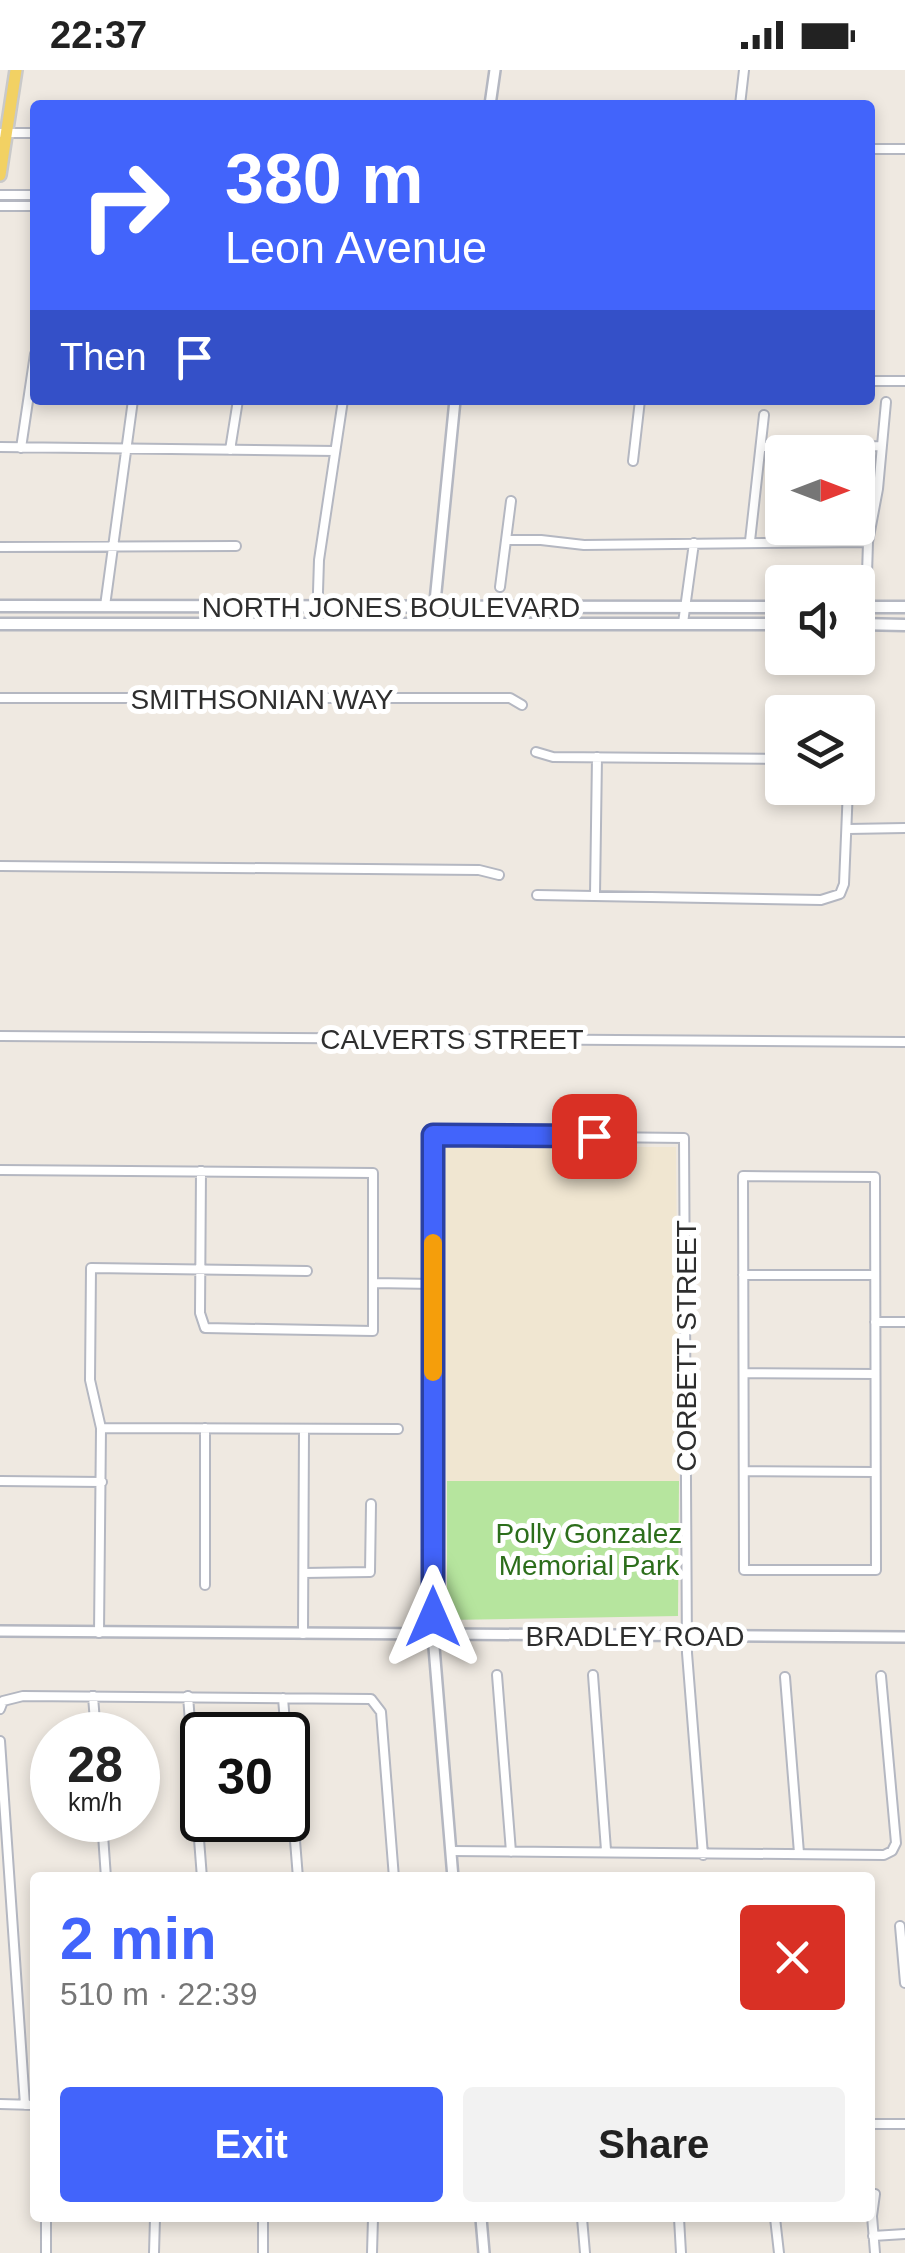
<!DOCTYPE html>
<html lang="en">
<head>
<meta charset="utf-8">
<style>
  :root { --surface:#fff; --page:#f2f2f2; --text:#222; --muted:#767676; --accent:#4264fb }
  body { margin:0; font-family:Helvetica,sans-serif; background:var(--page); color:var(--text); height:100vh; display:flex; flex-direction:column; font-size:38px; white-space:nowrap }
  * { box-sizing:border-box; margin:0 }
  p { font-size:32px; color:var(--muted) }
  .icon { flex:none; width:55px; height:55px; fill:none; stroke:currentColor; stroke-width:2; stroke-linecap:round; stroke-linejoin:round }
  .map { position:relative; flex:1; overflow:hidden }
  .panel { position:absolute; left:30px; top:1802px; width:845px; height:350px; display:flex; flex-direction:column; background:var(--surface); border-radius:10px; box-shadow:0 5px 15px #0003 }
  .panel>* { flex:none }
  .banner { position:absolute; left:30px; top:30px; width:845px; height:305px; border-radius:10px; box-shadow:0 5px 15px #0003; background:#4264fb; color:#fff; overflow:hidden }
  .needle { width:65px; rotate:90deg }
  .buttons { position:absolute; left:765px; top:365px; display:grid; gap:20px }
  .buttons a { display:grid; place-items:center; width:110px; height:110px; border-radius:10px; background:var(--surface); box-shadow:0 5px 15px #0003; font-size:50px }
  .speed { position:absolute; left:30px; top:1642px; display:flex; gap:20px; font-size:50px; font-weight:700; text-align:center }
  .speed>* { display:grid; place-content:center; width:130px; height:130px; border-radius:50%; background:var(--surface); box-shadow:0 5px 15px #0003; line-height:1 }
  .speed small { font-size:25px; font-weight:400 }
  .speed .limit { border:5px solid #111; border-radius:15px; background:#fff; color:#111 }
  .pin { position:absolute; display:grid; place-items:center; width:85px; height:85px; color:#fff; margin:-42px; border-radius:20px; box-shadow:0 5px 15px #0006 }
  .me { position:absolute; width:110px; margin:-55px; rotate:0deg; stroke-linejoin:round; filter:drop-shadow(0 0 8px #0008) }
  .turn { display:flex; align-items:center; gap:35px; height:210px; padding:0 30px; font-size:45px }
  .turn .icon { width:130px; height:130px; stroke-width:2.5 }
  .turn b { display:block; font-size:70px; line-height:85px }
  .then { display:flex; align-items:center; height:95px; padding:0 30px; background:#0003; gap:20px; font-size:38px }
  .round { display:grid; place-items:center; flex:none; width:105px; height:105px; border-radius:10px; background:var(--page) }
  .summary { display:flex; align-items:center; justify-content:space-between; height:170px; padding:0 30px }
  h1 { font-size:60px; font-weight:700; line-height:75px; color:var(--accent) }
  .action { display:flex; gap:20px; margin-top:auto; padding:20px 30px }
  .action a { flex:1; height:115px; border-radius:10px; background:var(--accent); color:#fff; font-size:40px; font-weight:700; line-height:115px; text-align:center }
  .action a+a { background:var(--page); color:var(--text) }
  .status { display:flex; justify-content:space-between; align-items:center; height:70px; padding:0 50px; background:var(--surface); direction:ltr }
  .status svg { height:28px; fill:currentColor }
  .map>svg:first-child { display:block }
</style>
</head>
<body>
<div class="status"><b>22:37</b><svg viewBox="0 0 49 12"><path d="M0 12V9h3v3zM5 12V6h3v6zM10 12V3h3v9zM15 12V0h3v12zM26 1h20v11H26zM47 4h2v5h-2z"/></svg></div>
<div class="map">
<svg width="905" height="2183" viewBox="0 0 905 2183">
  <rect width="100%" height="100%" fill="#efe9e1"/>
  <path fill="#f0e6d1" d="M 445,1077 L 676,1077 L 679,1411 L 447,1411 Z"/>
  <path fill="#b6e59e" d="M 447,1411 L 679,1411 L 678,1546 L 447,1550 Z"/>
  <g fill="none" stroke-linecap="round" stroke-linejoin="round">
    <g stroke="#b4b7c1" stroke-width="12">
      <path id="minor" d="M 740,35 L 744,0
        M 0,63 L 35,63
        M 870,79 L 905,79
        M 0,125 L 35,125
        M 0,136 L 35,136
        M 870,311 L 905,311
        M 0,377 L 335,381
        M 761,377 L 881,376
        M 21,378 L 35,284
        M 230,380 L 238,330
        M 633,391 L 640,330
        M 506,470 L 541,470 L 584,475 L 868,472
        M 750,471 L 764,345
        M 0,477 L 236,476
        M 867,504 L 868,472 L 878,419 L 886,332
        M 500,517 L 511,431
        M 105,536 L 133,330
        M 317,553 L 319,490 L 343,330
        M 683,553 L 694,473
        M 0,628 L 510,628 L 522,635
        M 536,682 L 553,687 L 782,689
        M 848,759 L 905,758
        M 0,796 L 479,800 L 499,805
        M 537,825 L 821,830 L 840,824 L 844,814 L 848,718
        M 595,825 L 597,687
        M 0,966 L 905,972
        M 0,1100 L 373,1103 L 373,1261 L 205,1258 L 200,1243 L 201,1101
        M 743,1106 L 875,1107 L 876,1500 L 744,1500 Z
        M 743,1205 L 875,1205
        M 374,1213 L 433,1214
        M 875,1252 L 905,1252
        M 744,1303 L 875,1304
        M 101,1358 L 398,1359
        M 205,1358 L 205,1515
        M 744,1401 L 875,1402
        M 0,1411 L 102,1412
        M 304,1503 L 370,1502 L 371,1434
        M 99,1563 L 101,1358 L 90,1310 L 91,1198 L 307,1201
        M 303,1564 L 304,1359
        M 433,1565 L 433,1065 L 684,1068 L 687,1583 L 703,1785
        M 497,1605 L 511,1782
        M 593,1605 L 606,1780
        M 785,1607 L 799,1783
        M 93,1626 L 96,1665
        M 188,1626 L 202,1808
        M 283,1628 L 286,1665
        M 0,1639 L 3,1631 L 23,1626 L 371,1629 L 381,1642 L 394,1808
        M 0,1671 L 25,2035
        M 288,1683 L 298,1808
        M 102,1750 L 106,1808
        M 451,1781 L 884,1785 L 892,1781 L 896,1773 L 881,1606
        M 900,1856 L 905,1913
        M 0,2034 L 35,2035
        M 870,2054 L 905,2054
        M 582,2148 L 585,2183
        M 679,2148 L 681,2183
        M 775,2148 L 779,2183
        M 873,2166 L 905,2164
        M 46,2183 L 46,2148
        M 154,2183 L 155,2148
        M 263,2183 L 263,2148
        M 372,2183 L 373,2148
        M 875,2183 L 872,2146 L 875,2124"/>
    </g>
    <g stroke="#b4b7c1" stroke-width="14">
      <path id="tertiary" d="M 490,35 L 495,0
        M 433,552 L 455,330
        M 0,1561 L 905,1567
        M 433,1565 L 453,1808
        M 481,2148 L 484,2183"/>
    </g>
    <g stroke="#b4b7c1" stroke-width="15">
      <path id="secondary" d="M 0,536 L 782,537
        M 858,537 L 905,537
        M 0,554 L 782,554
        M 858,554 L 905,555"/>
    </g>
    <g stroke="#c9c9c9" stroke-width="16">
      <path id="primary" d="M 0,105 L 16,0"/>
    </g>
    <use href="#minor" stroke="#fff" stroke-width="8"/>
    <use href="#tertiary" stroke="#fff" stroke-width="9"/>
    <use href="#secondary" stroke="#fff" stroke-width="10"/>
    <use href="#primary" stroke="#f2d163" stroke-width="11"/>
  </g>
  <g fill="none" stroke-linecap="round" stroke-linejoin="round">
    <g stroke="#2b41a3" stroke-width="25">
      <path id="route" d="M 433,1547 L 433,1065 L 594,1066"/>
    </g>
    <use href="#route" stroke="#4264fb" stroke-width="18"/>
    <path stroke="#f59e0b" stroke-width="18" d="M 433,1302 L 433,1173"/>
  </g>
  <g text-anchor="middle" dominant-baseline="central" stroke-width="10" stroke-linejoin="round" paint-order="stroke">
    <g font-size="28" fill="#2e2e2e" stroke="#fff">
      <text x="391" y="537">NORTH JONES BOULEVARD</text>
      <text x="262" y="629">SMITHSONIAN WAY</text>
      <text x="452" y="969">CALVERTS STREET</text>
      <text transform="translate(686 1276) rotate(-90)">CORBETT STREET</text>
      <text x="635" y="1566">BRADLEY ROAD</text>
    </g>
    <g font-size="28" fill="#2c6e1b" stroke="#fff">
      <text x="589" y="1463">Polly Gonzalez<tspan x="589" dy="32">Memorial Park</tspan></text>
    </g>
  </g>
</svg>
<div class="buttons">
<a><svg class="needle" viewBox="-14 -14 28 28"><path d="M0-13l5 13h-10z" fill="#e53935"/><path d="M0 13l5-13h-10z" fill="#767676"/></svg></a>
<a><svg class="icon" aria-label="sound" viewBox="0 0 24 24"><path d="M4 9h4l5-4v14l-5-4H4zM17 9q2 3 0 6"/></svg></a>
<a><svg class="icon" aria-label="layers" viewBox="0 0 24 24"><path d="M12 4l9 5-9 5-9-5zM3 14l9 5 9-5"/></svg></a>
</div>
<div class="speed"><div>28<small>km/h</small></div><div class="limit">30</div></div>
<div class="pin" style="left:594px;top:1066px;background:#d93025"><svg class="icon" aria-label="arrive" viewBox="0 0 24 24"><path d="M6 21V4h12l-3 4 3 4H6"/></svg></div>
<svg class="me" style="left:433px;top:1547px" viewBox="-20 -20 40 40"><path d="M0-17L14 15 0 8-14 15z" fill="#4264fb" stroke="#fff" stroke-width="4"/></svg>
<div class="banner">
<div class="turn"><svg class="icon" aria-label="right" viewBox="0 0 24 24"><path d="M7 20v-9h11M14 6l5 5-5 5"/></svg><div><b>380 m</b>Leon Avenue</div></div>
<div class="then">Then<svg class="icon" aria-label="arrive" viewBox="0 0 24 24"><path d="M6 21V4h12l-3 4 3 4H6"/></svg></div>
</div>
<section class="panel">
<div class="summary"><div><h1>2 min</h1><p>510 m · 22:39</p></div><a class="round" style="background:#d93025;color:#fff"><svg class="icon" aria-label="close" viewBox="0 0 24 24"><path d="M6 6l12 12M18 6L6 18"/></svg></a></div>
<div class="action"><a>Exit</a><a>Share</a></div>
</section>
</div>
</body>
</html>
